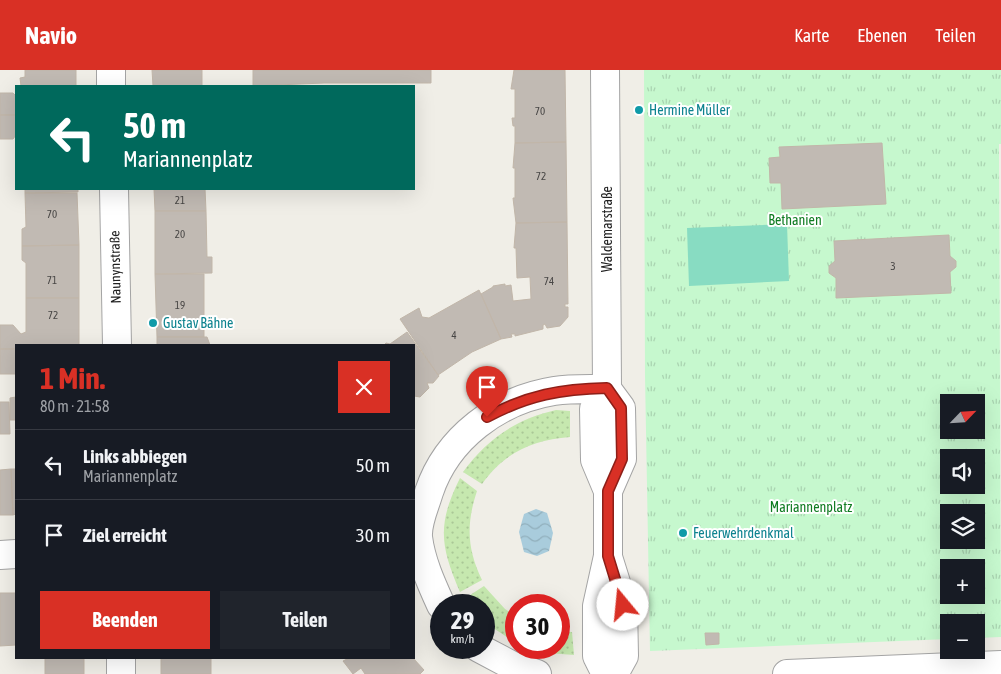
<!DOCTYPE html>
<html lang="de">
<head>
<meta charset="utf-8">
<style>
  :root { --surface:#171b24; --page:#20242c; --text:#f1f3f6; --muted:#9ea1a6; --line:#363941; --accent:#d93025 }
  body { margin:0; font-family:"Asap Condensed",sans-serif; background:var(--page); color:var(--text); height:100vh; display:flex; flex-direction:column; font-size:19px; white-space:nowrap }
  * { box-sizing:border-box; margin:0 }
  p { font-size:16px; color:var(--muted) }
  .icon { flex:none; width:28px; height:28px; fill:none; stroke:currentColor; stroke-width:2; stroke-linecap:round; stroke-linejoin:round }
  .map { position:relative; flex:1; overflow:hidden }
  .side { position:absolute; left:15px; top:274px; width:400px; height:315px; display:flex; flex-direction:column; background:var(--surface); border-radius:0px; box-shadow:0 5px 20px #0002 }
  .side>* { flex:none }
  .guide { position:absolute; left:15px; top:15px; width:400px; height:105px; border-radius:0px; box-shadow:0 5px 20px #0002; background:#00695c; color:#fff; overflow:hidden }
  .needle { width:32px; rotate:65deg }
  .fabs { position:absolute; left:940px; top:324px; display:grid; gap:10px }
  .fabs a { display:grid; place-items:center; width:45px; height:45px; border-radius:0px; background:var(--surface); box-shadow:0 5px 20px #0002; font-size:25px }
  .speed { position:absolute; left:430px; top:524px; display:flex; gap:10px; font-size:25px; font-weight:700; text-align:center }
  .speed>* { display:grid; place-content:center; width:65px; height:65px; border-radius:50%; background:var(--surface); box-shadow:0 5px 20px #0002; line-height:1 }
  .speed small { font-size:12px; font-weight:400 }
  .speed .limit { border:8px solid #d22; background:#fff; color:#111 }
  .pin { position:absolute; display:grid; place-items:center; width:42px; height:42px; color:#fff; margin:-51px -21px; border-radius:50% 50% 50% 0; rotate:-45deg; box-shadow:0 0 5px #0007 }
  .pin .icon { rotate:45deg }
  .me { position:absolute; width:55px; margin:-28px; rotate:343deg; stroke-linejoin:round; filter:drop-shadow(0 0 4px #0008) }
  .turn { display:flex; align-items:center; gap:18px; height:105px; padding:0 25px; font-size:22px }
  .turn .icon { width:65px; height:65px; stroke-width:2.5 }
  .turn b { display:block; font-size:35px; line-height:42px }
  .round { display:grid; place-items:center; flex:none; width:52px; height:52px; border-radius:0px; background:var(--page) }
  .headline { display:flex; align-items:center; justify-content:space-between; height:85px; padding:0 25px }
  h1 { font-size:30px; font-weight:700; line-height:38px; color:var(--accent) }
  .primary-button { display:flex; gap:10px; margin-top:auto; padding:10px 25px }
  .primary-button a { flex:1; height:58px; border-radius:0px; background:var(--accent); color:#fff; font-size:20px; font-weight:700; line-height:58px; text-align:center }
  .primary-button a+a { background:var(--page); color:var(--text) }
  ul { padding:0; list-style:none }
  li { display:flex; align-items:center; gap:15px; height:70px; padding:0 25px; border-top:1px solid var(--line) }
  li div { flex:1 }
  li b { display:block; font-size:19px }
  li em { font-style:normal }
  header { display:flex; align-items:center; gap:30px; box-sizing:border-box; height:70px; padding:0 25px; background:var(--accent); color:#fff }
  header strong { font-size:24px }
  nav { display:flex; gap:28px; margin-inline-start:auto; font-size:18px }
  .map>svg:first-child { display:block }
</style>
</head>
<body>
<header>
<strong>Navio</strong>
<nav><a>Karte</a><a>Ebenen</a><a>Teilen</a></nav>
</header>
<div class="map">
<svg width="1001" height="604" viewBox="0 0 1001 604">
  <defs>
    <pattern id="grass-dots" width="8" height="8" patternUnits="userSpaceOnUse" patternTransform="scale(1.25)"><rect width="8" height="8" fill="#c6e8af"/><path d="M2 2h.1M6 6h.1" fill="none" stroke="#aac796" stroke-width="1.8" stroke-linecap="round"/></pattern>
    <pattern id="park-tufts" width="24" height="20" patternUnits="userSpaceOnUse" patternTransform="scale(1.25)"><rect width="24" height="20" fill="#c6f8ce"/><path d="M3 7l-1-3M5 7V3M7 7l1-3M15 17l-1-3M17 17v-4M19 17l1-3" fill="none" stroke="#aad4b1"/></pattern>
    <pattern id="water-waves" width="16" height="10" patternUnits="userSpaceOnUse" patternTransform="scale(1.25)"><rect width="16" height="10" fill="#a9ccdc"/><path d="M0 5q4-4 8 0t8 0" fill="none" stroke="#91afbc"/></pattern>
  </defs>
  <rect width="100%" height="100%" fill="#f0eee7"/>
  <path fill="url(#grass-dots)" d="M 556,340 L 570,341 L 570,367 C 532,370 504,383 482,414 L 463,402 C 487,369 516,349 556,340 Z
    M 460,408 L 477,421 C 466,454 467,479 482,510 L 460,522 C 440,476 437,454 460,408 Z
    M 484,516 L 505,539 L 516,546 L 516,573 L 484,552 L 484,535 L 468,535 L 464,529 Z
    M 559,561 L 572,562 L 574,585 L 548,583 L 530,578 L 559,578 Z"/>
  <path fill="url(#park-tufts)" fill-rule="evenodd" d="M 644,0 L 1001,0 L 1001,74 L 999,74 L 1001,567 L 976,568 L 976,552 L 949,552 L 949,569 L 650,581 L 645,306 ZM 949,332 L 976,332 L 976,360 L 949,360 ZM 949,388 L 976,388 L 976,415 L 949,415 ZM 949,442 L 976,442 L 976,470 L 949,470 ZM 949,498 L 976,498 L 976,525 L 949,525 Z"/>
  <path fill="#88dcc2" d="M 787,154 L 789,211 L 689,216 L 687,158 Z"/>
  <path fill="url(#water-waves)" d="M 536,439 L 547,443 L 553,463 L 549,481 L 537,486 L 524,482 L 519,462 L 524,444 Z"/>
  <path fill="#c1bab3" stroke="#c1b6a9" d="M 25,0 L 76,0 L 76,16 L 21,16 L 20,8 L 25,7 Z
    M 152,0 L 202,0 L 202,16 L 153,16 Z
    M 253,0 L 431,0 L 431,13 L 324,13 L 253,16 Z
    M 514,0 L 565,0 L 566,72 L 515,73 L 515,56 L 513,56 L 512,48 L 515,48 L 515,19 L 511,19 Z
    M 0,23 L 13,23 L 16,26 L 16,45 L 0,45 Z
    M 0,45 L 16,45 L 16,65 L 13,69 L 0,69 Z
    M 566,72 L 567,152 L 516,153 L 513,128 L 515,128 L 515,98 L 513,98 L 515,73 Z
    M 882,73 L 886,134 L 782,139 L 781,113 L 770,113 L 769,88 L 780,87 L 779,77 Z
    M 25,119 L 78,119 L 78,122 L 25,123 Z
    M 154,119 L 205,119 L 206,141 L 155,141 Z
    M 25,123 L 77,123 L 79,175 L 22,176 L 22,159 L 26,157 Z
    M 155,141 L 206,141 L 207,187 L 212,187 L 212,203 L 155,204 Z
    M 567,152 L 568,234 L 565,234 L 565,237 L 568,237 L 568,247 L 560,256 L 547,258 L 545,254 L 543,255 L 543,259 L 515,266 L 515,264 L 511,264 L 512,267 L 501,269 L 481,224 L 493,217 L 493,216 L 505,214 L 505,216 L 511,215 L 513,231 L 531,229 L 530,207 L 517,208 L 516,178 L 514,178 L 516,153 Z
    M 949,165 L 950,186 L 956,191 L 956,197 L 950,202 L 951,223 L 836,228 L 836,208 L 829,203 L 829,196 L 835,191 L 834,171 Z
    M 79,175 L 79,228 L 26,228 L 26,193 L 22,190 L 22,176 Z
    M 155,204 L 204,204 L 204,267 L 157,267 Z
    M 479,220 L 501,269 L 472,282 L 438,305 L 400,249 L 419,238 L 422,247 L 429,248 Z
    M 26,228 L 79,228 L 79,275 L 16,275 L 16,279 L 0,279 L 0,255 L 13,255 L 21,264 L 26,262 Z
    M 407,262 L 439,306 L 433,313 L 427,313 L 429,318 L 420,327 L 414,326 L 414,275 L 384,275 L 386,273 L 390,274 Z
    M 157,267 L 207,267 L 210,275 L 157,275 Z
    M 0,279 L 16,279 L 16,304 L 0,304 Z
    M 16,327 L 16,350 L 10,350 L 10,328 Z
    M 0,332 L 9,332 L 10,364 L 0,364 Z
    M 11,399 L 13,445 L 0,445 L 0,400 Z
    M 11,399 L 16,399 L 16,444 L 13,445 Z
    M 0,523 L 16,523 L 16,575 L 0,576 Z
    M 705,563 L 719,563 L 719,574 L 706,575 Z
    M 39,588 L 84,588 L 84,604 L 45,604 L 45,588 Z
    M 161,588 L 211,588 L 211,604 L 161,604 Z
    M 349,588 L 413,588 L 424,600 L 420,604 L 365,604 L 361,598 L 353,604 L 343,591 Z"/>
  <g fill="none" stroke-linecap="round" stroke-linejoin="round">
    <g stroke="#a4a4a4" stroke-width="30">
      <path id="minor" d="M 111,0 L 111,16
        M 605,0 L 607,319 L 594,339 L 595,390 L 608,421 L 608,486 L 597,536 L 597,586 L 606,604
        M 114,119 L 117,275
        M 607,319 L 621,338 L 622,389 L 608,421
        M 0,485 L 16,484
        M 608,487 L 623,535 L 624,586 L 614,604
        M 441,535 C 431,513 421,491 418,467 C 417,452 425,436 429,422 C 447,368 498,330 554,321 C 572,318 590,319 607,319
        M 479,578 L 513,596 L 537,604
        M 121,588 L 121,604
        M 787,604 L 1001,595"/>
    </g>
    <use href="#minor" stroke="#fff" stroke-width="28"/>
  </g>
  <g fill="none" stroke-linecap="round" stroke-linejoin="round">
    <g stroke="#8d1f18" stroke-width="12">
      <path id="route" d="M 487,347 C 528,325 561,319 607,318 L 621,338 L 622,389 L 608,421 L 608,486 L 623,535"/>
    </g>
    <use href="#route" stroke="#d93025" stroke-width="9"/>
  </g>
  <g fill="#0f9aa8" stroke="#fff" stroke-width="2">
    <circle cx="639" cy="40" r="5"/>
    <circle cx="153" cy="253" r="5"/>
    <circle cx="683" cy="463" r="5"/>
  </g>
  <g text-anchor="middle" dominant-baseline="central" stroke-width="4" stroke-linejoin="round" paint-order="stroke">
    <g font-size="11" fill="#484645">
      <text x="540" y="41">70</text>
      <text x="541" y="106">72</text>
      <text x="180" y="130">21</text>
      <text x="52" y="144">70</text>
      <text x="180" y="164">20</text>
      <text x="893" y="196">3</text>
      <text x="52" y="210">71</text>
      <text x="549" y="211">74</text>
      <text x="180" y="235">19</text>
      <text x="53" y="245">72</text>
      <text x="454" y="265">4</text>
    </g>
    <g font-size="14" fill="#0d838f" stroke="#fff" text-anchor="start">
      <text x="649" y="40">Hermine Müller</text>
      <text x="163" y="253">Gustav Bähne</text>
      <text x="693" y="463">Feuerwehrdenkmal</text>
    </g>
    <g font-size="14" fill="#107c22" stroke="#fff">
      <text x="795" y="150">Bethanien</text>
      <text x="811" y="437">Mariannenplatz</text>
    </g>
    <g font-size="14" fill="#202020" stroke="#fff">
      <text transform="translate(607 159) rotate(-90)">Waldemarstraße</text>
      <text transform="translate(115 197) rotate(-91)">Naunynstraße</text>
    </g>
  </g>
</svg>
<div class="fabs">
<a><svg class="needle" viewBox="-14 -14 28 28"><path d="M0-13l5 13h-10z" fill="#e53935"/><path d="M0 13l5-13h-10z" fill="#9ea1a6"/></svg></a>
<a><svg class="icon" aria-label="sound" viewBox="0 0 24 24"><path d="M4 9h4l5-4v14l-5-4H4zM17 9q2 3 0 6"/></svg></a>
<a><svg class="icon" aria-label="layers" viewBox="0 0 24 24"><path d="M12 4l9 5-9 5-9-5zM3 14l9 5 9-5"/></svg></a>
<a>+</a>
<a>−</a>
</div>
<div class="speed"><div>29<small>km/h</small></div><div class="limit">30</div></div>
<div class="pin" style="left:487px;top:347px;background:#d93025"><svg class="icon" aria-label="arrive" viewBox="0 0 24 24"><path d="M6 21V4h12l-3 4 3 4H6"/></svg></div>
<svg class="me" style="left:623px;top:535px" viewBox="-20 -20 40 40"><circle r="19" fill="#fff"/><path d="M0-13L10 11 0 6-10 11z" fill="#d93025"/></svg>
<div class="guide">
<div class="turn"><svg class="icon" aria-label="left" viewBox="0 0 24 24"><path d="M17 20v-9H6M10 6l-5 5 5 5"/></svg><div><b>50 m</b>Mariannenplatz</div></div>
</div>
<section class="side">
<div class="headline"><div><h1>1 Min.</h1><p>80 m · 21:58</p></div><a class="round" style="background:#d93025;color:#fff"><svg class="icon" aria-label="close" viewBox="0 0 24 24"><path d="M6 6l12 12M18 6L6 18"/></svg></a></div>
<ul>
<li><svg class="icon" aria-label="left" viewBox="0 0 24 24"><path d="M17 20v-9H6M10 6l-5 5 5 5"/></svg><div><b>Links abbiegen</b><p>Mariannenplatz</p></div><em>50 m</em></li>
<li><svg class="icon" aria-label="arrive" viewBox="0 0 24 24"><path d="M6 21V4h12l-3 4 3 4H6"/></svg><div><b>Ziel erreicht</b></div><em>30 m</em></li>
</ul>
<div class="primary-button"><a>Beenden</a><a>Teilen</a></div>
</section>
</div>
</body>
</html>
